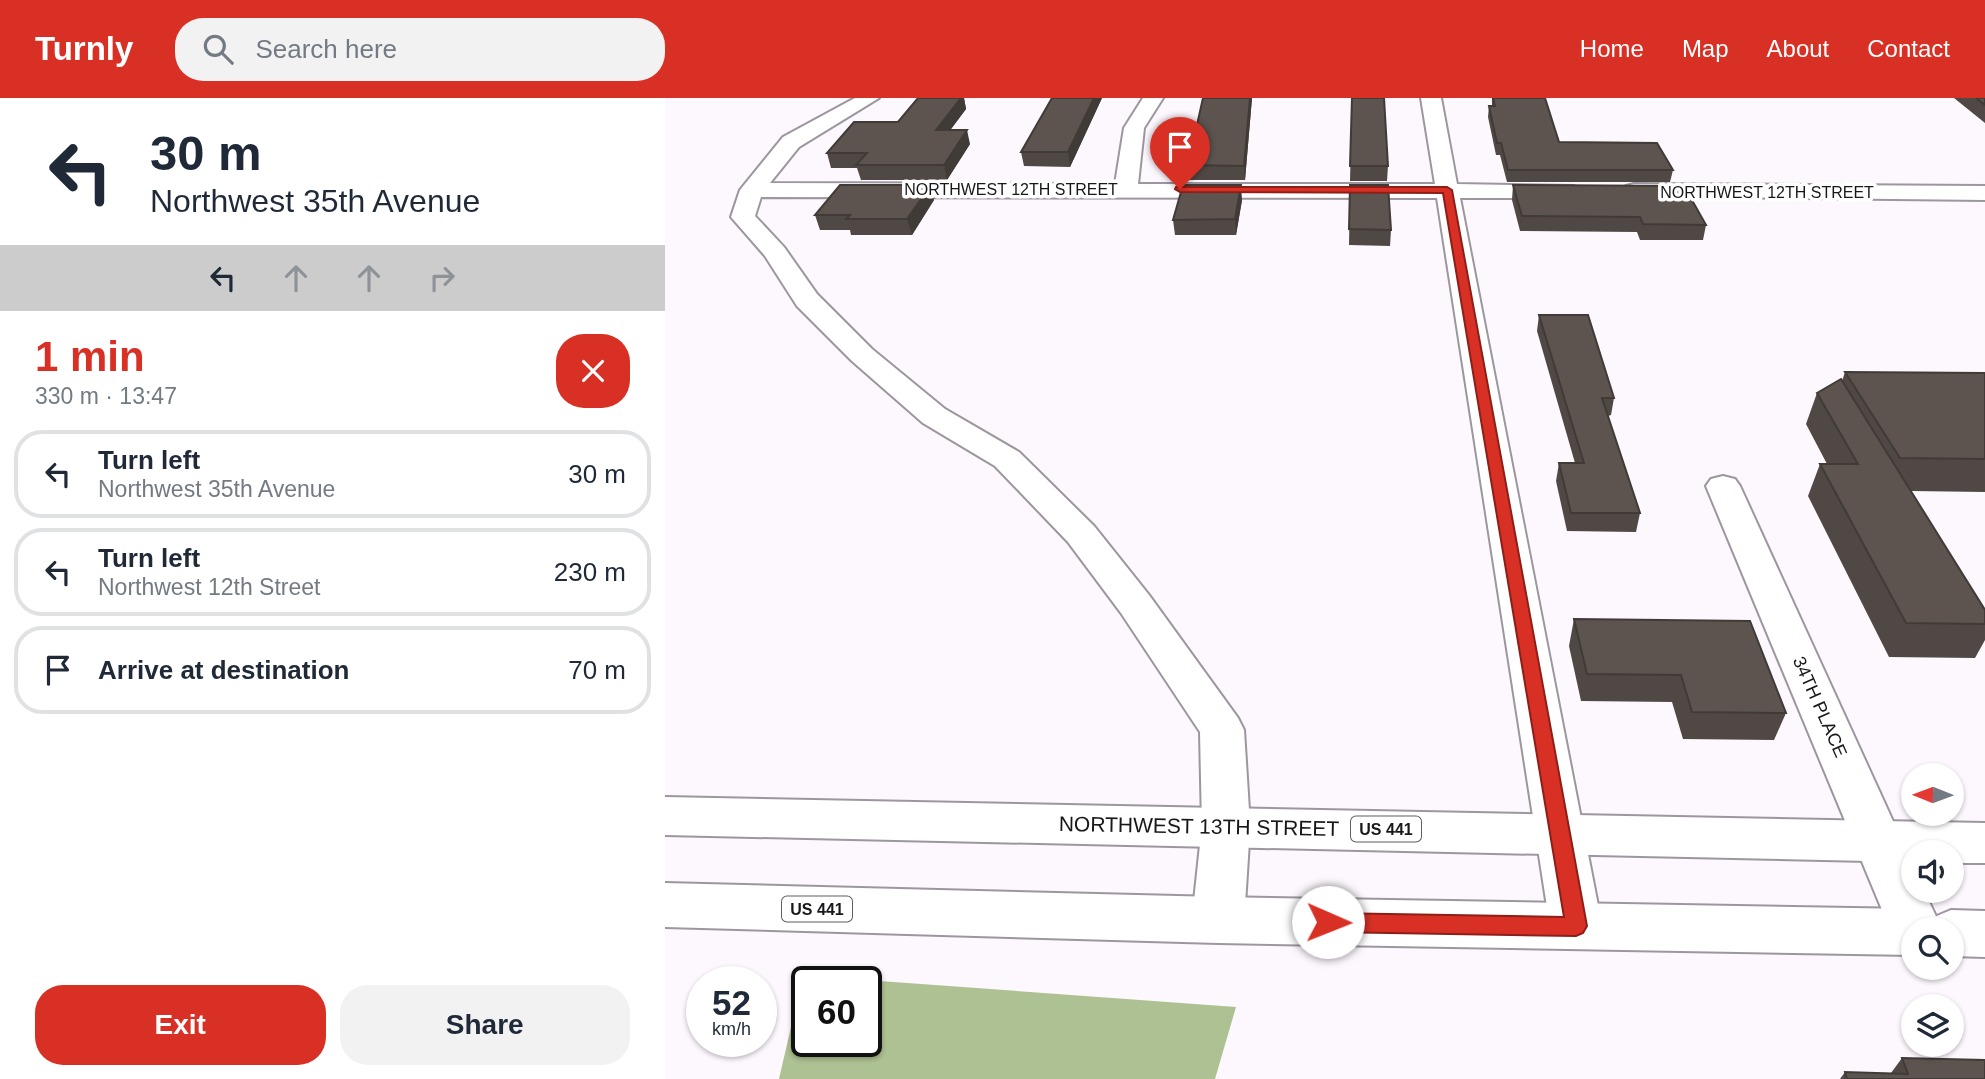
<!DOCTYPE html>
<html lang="en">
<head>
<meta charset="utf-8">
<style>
  :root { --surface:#fff; --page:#f2f2f3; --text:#1f2937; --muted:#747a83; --line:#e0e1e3; --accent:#d93025 }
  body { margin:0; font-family:Helvetica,sans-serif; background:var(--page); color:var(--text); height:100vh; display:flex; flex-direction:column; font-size:26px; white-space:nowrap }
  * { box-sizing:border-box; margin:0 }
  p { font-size:23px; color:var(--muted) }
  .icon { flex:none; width:38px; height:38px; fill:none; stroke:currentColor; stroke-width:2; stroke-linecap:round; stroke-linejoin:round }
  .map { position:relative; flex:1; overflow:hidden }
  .drawer { display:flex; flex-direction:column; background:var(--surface); width:665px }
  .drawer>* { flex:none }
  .banner { background:#fff; color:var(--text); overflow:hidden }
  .needle { width:46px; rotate:271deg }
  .controls { position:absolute; left:1236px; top:665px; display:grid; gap:14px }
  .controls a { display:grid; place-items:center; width:63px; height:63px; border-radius:50%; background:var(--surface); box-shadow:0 2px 5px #0004; font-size:35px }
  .speed { position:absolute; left:21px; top:868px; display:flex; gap:14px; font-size:35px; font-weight:700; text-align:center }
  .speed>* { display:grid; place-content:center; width:91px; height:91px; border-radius:50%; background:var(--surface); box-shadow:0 2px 5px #0004; line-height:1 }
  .speed small { font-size:18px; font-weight:400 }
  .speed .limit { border:4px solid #111; border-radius:10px; background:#fff; color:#111 }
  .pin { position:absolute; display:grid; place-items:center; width:60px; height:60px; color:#fff; margin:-72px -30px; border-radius:50% 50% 50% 0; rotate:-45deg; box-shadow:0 0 7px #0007 }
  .pin .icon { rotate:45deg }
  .me { position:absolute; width:77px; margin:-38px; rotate:91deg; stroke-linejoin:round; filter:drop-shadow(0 0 5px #0008) }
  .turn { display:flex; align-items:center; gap:24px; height:147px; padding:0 35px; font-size:32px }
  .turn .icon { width:91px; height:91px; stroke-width:2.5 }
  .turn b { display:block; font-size:49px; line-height:60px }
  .lanes { display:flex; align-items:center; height:66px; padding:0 35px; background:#0003; justify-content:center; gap:35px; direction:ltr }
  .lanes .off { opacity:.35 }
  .round { display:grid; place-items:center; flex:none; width:74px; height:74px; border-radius:28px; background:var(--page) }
  .head { display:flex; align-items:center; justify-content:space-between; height:119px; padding:0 35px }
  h1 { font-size:42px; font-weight:800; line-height:52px; color:var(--accent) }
  .action { display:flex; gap:14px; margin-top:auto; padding:14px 35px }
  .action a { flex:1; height:80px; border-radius:28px; background:var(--accent); color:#fff; font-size:28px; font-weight:800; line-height:80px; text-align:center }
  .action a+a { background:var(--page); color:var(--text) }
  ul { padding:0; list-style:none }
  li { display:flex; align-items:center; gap:21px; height:88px; margin:0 14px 10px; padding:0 21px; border:4px solid var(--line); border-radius:28px }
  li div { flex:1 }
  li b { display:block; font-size:26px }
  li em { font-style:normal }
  header { display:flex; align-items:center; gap:42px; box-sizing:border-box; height:98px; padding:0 35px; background:var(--accent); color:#fff }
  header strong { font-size:33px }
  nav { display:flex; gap:38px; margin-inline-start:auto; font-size:24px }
  .search { width:490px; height:63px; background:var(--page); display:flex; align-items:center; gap:18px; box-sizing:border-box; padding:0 24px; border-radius:28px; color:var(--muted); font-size:26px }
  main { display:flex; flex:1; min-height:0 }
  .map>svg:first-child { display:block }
</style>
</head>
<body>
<header>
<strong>Turnly</strong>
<div class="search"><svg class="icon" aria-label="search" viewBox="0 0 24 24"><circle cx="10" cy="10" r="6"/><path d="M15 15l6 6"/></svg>Search here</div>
<nav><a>Home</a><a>Map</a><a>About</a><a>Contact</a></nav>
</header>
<main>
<section class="drawer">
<div class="banner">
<div class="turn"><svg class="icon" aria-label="left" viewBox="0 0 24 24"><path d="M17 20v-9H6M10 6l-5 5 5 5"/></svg><div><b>30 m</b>Northwest 35th Avenue</div></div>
<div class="lanes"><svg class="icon" aria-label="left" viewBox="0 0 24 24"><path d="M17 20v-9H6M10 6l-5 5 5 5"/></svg><svg class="icon off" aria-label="ahead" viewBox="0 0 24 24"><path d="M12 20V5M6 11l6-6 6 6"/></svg><svg class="icon off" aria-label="ahead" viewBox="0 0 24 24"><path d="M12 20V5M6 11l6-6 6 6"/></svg><svg class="icon off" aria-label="right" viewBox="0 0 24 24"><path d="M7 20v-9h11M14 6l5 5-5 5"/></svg></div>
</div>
<div class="head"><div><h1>1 min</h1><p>330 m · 13:47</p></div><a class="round" style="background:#d93025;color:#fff"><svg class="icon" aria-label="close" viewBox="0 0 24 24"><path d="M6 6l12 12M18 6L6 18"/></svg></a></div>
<ul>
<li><svg class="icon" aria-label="left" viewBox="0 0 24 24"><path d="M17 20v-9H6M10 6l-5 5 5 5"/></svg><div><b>Turn left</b><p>Northwest 35th Avenue</p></div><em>30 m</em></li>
<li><svg class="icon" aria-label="left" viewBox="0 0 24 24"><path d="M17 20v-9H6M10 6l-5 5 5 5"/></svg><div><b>Turn left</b><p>Northwest 12th Street</p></div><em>230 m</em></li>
<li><svg class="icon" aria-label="arrive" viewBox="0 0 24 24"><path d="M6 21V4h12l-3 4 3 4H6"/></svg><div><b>Arrive at destination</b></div><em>70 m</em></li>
</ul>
<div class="action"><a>Exit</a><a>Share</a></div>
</section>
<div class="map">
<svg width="1320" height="981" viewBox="0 0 1320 981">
  <rect width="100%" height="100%" fill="#fdf7fe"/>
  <path fill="#aec192" d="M 187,881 L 571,909 L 550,981 L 114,981 L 132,903 L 142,900 L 142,943 L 201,943 L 201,884 L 181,884 Z"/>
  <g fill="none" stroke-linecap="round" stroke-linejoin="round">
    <g stroke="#9d969f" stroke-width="4">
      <path id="street" d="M 190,0 L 214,0 L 134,49 L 105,85 L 450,86 L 459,30 L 478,0 L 498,0 L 479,30 L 473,86 L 770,86 L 756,0 L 776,0 L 792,86 L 909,88 L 913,93 L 909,98 L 901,100 L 795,100 L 937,828 L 929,844 L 911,851 L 893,844 L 885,828 L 772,100 L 96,99 L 90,118 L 119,149 L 152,196 L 207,251 L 280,311 L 354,354 L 429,428 L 484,497 L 573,620 L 579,632 L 585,728 L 579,822 L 571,838 L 553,845 L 535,838 L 527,822 L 537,728 L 535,634 L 456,515 L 403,444 L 330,368 L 258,325 L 187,263 L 132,208 L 100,158 L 66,119 L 75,92 L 118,39 Z
        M 969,86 L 1320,88 L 1320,102 L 961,98 L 957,93 L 961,88 Z
        M 1058,378 L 1070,381 L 1075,388 L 1248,767 L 1248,793 L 1259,793 L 1277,831 L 1248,831 L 1248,853 L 1233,847 L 1225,831 L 1041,388 L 1046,381 Z"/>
    </g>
    <g stroke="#9d969f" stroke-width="4">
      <path id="primary" d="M 0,699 L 1320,725 L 1320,765 L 1286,765 L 1286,754 L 1248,754 L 1248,764 L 0,737 Z
        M 0,785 L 553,799 L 1248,811 L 1267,820 L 1286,812 L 1320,813 L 1320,859 L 1286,858 L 1286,831 L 1248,831 L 1248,857 L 553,845 L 0,829 Z"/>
    </g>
    <use href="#street" fill="#fff" fill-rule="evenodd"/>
    <use href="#primary" fill="#fff" fill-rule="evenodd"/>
  </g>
  <path fill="#504844" d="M 253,0 L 299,0 L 301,11 L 285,32 L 305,46 L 282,82 L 196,82 L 192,70 L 166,70 L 162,55 L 233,24 Z
    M 387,0 L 437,0 L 405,69 L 359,68 L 356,54 Z
    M 538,0 L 587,0 L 580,82 L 524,82 L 523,67 Z
    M 687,0 L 723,68 L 722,83 L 685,83 Z
    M 827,0 L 880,0 L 894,44 L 1008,72 L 1005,84 L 842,84 L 835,57 L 831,57 L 823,19 L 824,8 L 827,8 Z
    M 1289,0 L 1320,0 L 1320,25 Z
    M 685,87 L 726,132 L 725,148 L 684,147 Z
    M 848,87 L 1041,127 L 1038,142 L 975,142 L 972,134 L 855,133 L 847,102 Z
    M 269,102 L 247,137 L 186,137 L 185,132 L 155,132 L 150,117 Z
    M 577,102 L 571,137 L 510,137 L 508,122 Z
    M 874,217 L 949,300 L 946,317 L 943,318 L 975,415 L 971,434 L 902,433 L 891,383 L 894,365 L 910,365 L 872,233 Z
    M 1180,274 L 1320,275 L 1320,394 L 1246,393 L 1320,512 L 1320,542 L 1310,560 L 1224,559 L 1143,398 L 1155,366 L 1162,366 L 1141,326 L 1152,295 L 1177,283 Z
    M 909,521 L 1121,615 L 1109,642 L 1018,641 L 1007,604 L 916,603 L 904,548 Z
    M 1237,960 L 1320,981 L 1175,981 L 1180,974 L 1226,975 Z"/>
  <path fill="#413b37" d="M 296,0 L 299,0 L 301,11 L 275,46 L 271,32 Z
    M 429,0 L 437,0 L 405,69 L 403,54 Z
    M 585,0 L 587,0 L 580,82 L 579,68 Z
    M 302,32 L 305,46 L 282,82 L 279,67 Z
    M 266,87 L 269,102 L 247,137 L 242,121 Z
    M 576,87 L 577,102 L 571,137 L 570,121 Z"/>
  <path fill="#5d544f" stroke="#413b37" stroke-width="2" d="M 253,0 L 296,0 L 271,32 L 302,32 L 279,67 L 191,67 L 202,55 L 162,55 L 189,24 L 233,24 Z
    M 387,0 L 429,0 L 403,54 L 356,54 Z
    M 538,0 L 585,0 L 579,68 L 523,67 Z
    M 687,0 L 719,0 L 723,68 L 685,68 Z
    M 828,0 L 880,0 L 894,44 L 992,45 L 1008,72 L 843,72 L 836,45 L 832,45 L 824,8 L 830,8 Z
    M 1311,0 L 1320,0 L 1320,7 Z
    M 175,87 L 266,87 L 242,121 L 181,121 L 185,117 L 150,117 Z
    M 518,87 L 576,87 L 570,121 L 508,122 Z
    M 685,87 L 723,87 L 726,132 L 684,131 Z
    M 848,87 L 1019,88 L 1041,127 L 978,126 L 975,119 L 857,118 Z
    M 874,217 L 923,217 L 949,300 L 937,300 L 975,415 L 906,415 L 894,365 L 919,365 Z
    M 1180,274 L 1320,275 L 1320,361 L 1235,360 Z
    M 1176,281 L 1320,512 L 1320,526 L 1241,525 L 1155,366 L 1193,366 L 1152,295 Z
    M 909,521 L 1085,523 L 1121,615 L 1027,614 L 1016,577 L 922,576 Z
    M 1237,960 L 1320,962 L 1320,981 L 1182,981 L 1180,974 L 1243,976 Z"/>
  <path fill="#d93025" stroke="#8d1f18" stroke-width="2" d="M 511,89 L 782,89 L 787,92 L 922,828 L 918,835 L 911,838 L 663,834 L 656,831 L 653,824 L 656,817 L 663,815 L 899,819 L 778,95 L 515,94 L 510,91 Z"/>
  <g text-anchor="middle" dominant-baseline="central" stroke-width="7" stroke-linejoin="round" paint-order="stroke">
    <g font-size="16" fill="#19171a" stroke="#fff">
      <text x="346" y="91">NORTHWEST 12TH STREET</text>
      <text x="1102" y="94">NORTHWEST 12TH STREET</text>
    </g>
    <g fill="#fff" stroke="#5e5d5f" stroke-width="2">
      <rect x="686" y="718.5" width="70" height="25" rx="5"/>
      <rect x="117" y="798.5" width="70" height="25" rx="5"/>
    </g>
    <g font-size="16" font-weight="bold" fill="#19171a">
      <text x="721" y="731">US 441</text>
      <text x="152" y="811">US 441</text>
    </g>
    <g font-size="18" fill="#19171a" stroke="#fff">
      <text transform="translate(1155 609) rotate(66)">34TH PLACE</text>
    </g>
    <g font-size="21" fill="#19171a" stroke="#fff">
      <text transform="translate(534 728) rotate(1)">NORTHWEST 13TH STREET</text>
    </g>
  </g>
</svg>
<div class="controls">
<a><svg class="needle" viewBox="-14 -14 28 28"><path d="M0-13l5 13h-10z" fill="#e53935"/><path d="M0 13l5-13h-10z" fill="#747a83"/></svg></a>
<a><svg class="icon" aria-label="sound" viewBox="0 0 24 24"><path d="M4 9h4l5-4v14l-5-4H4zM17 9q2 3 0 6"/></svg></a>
<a><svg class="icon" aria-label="search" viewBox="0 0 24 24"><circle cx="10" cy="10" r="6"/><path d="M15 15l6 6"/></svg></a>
<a><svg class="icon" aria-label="layers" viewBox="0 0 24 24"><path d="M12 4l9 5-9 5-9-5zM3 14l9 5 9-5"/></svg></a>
</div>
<div class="speed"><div>52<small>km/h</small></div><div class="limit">60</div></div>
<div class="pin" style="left:515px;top:91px;background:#d93025"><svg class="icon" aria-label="arrive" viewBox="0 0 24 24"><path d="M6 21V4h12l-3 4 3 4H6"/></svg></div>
<svg class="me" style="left:663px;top:824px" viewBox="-20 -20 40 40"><circle r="19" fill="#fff"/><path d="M0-13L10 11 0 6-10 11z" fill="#d93025"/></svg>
</div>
</main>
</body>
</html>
